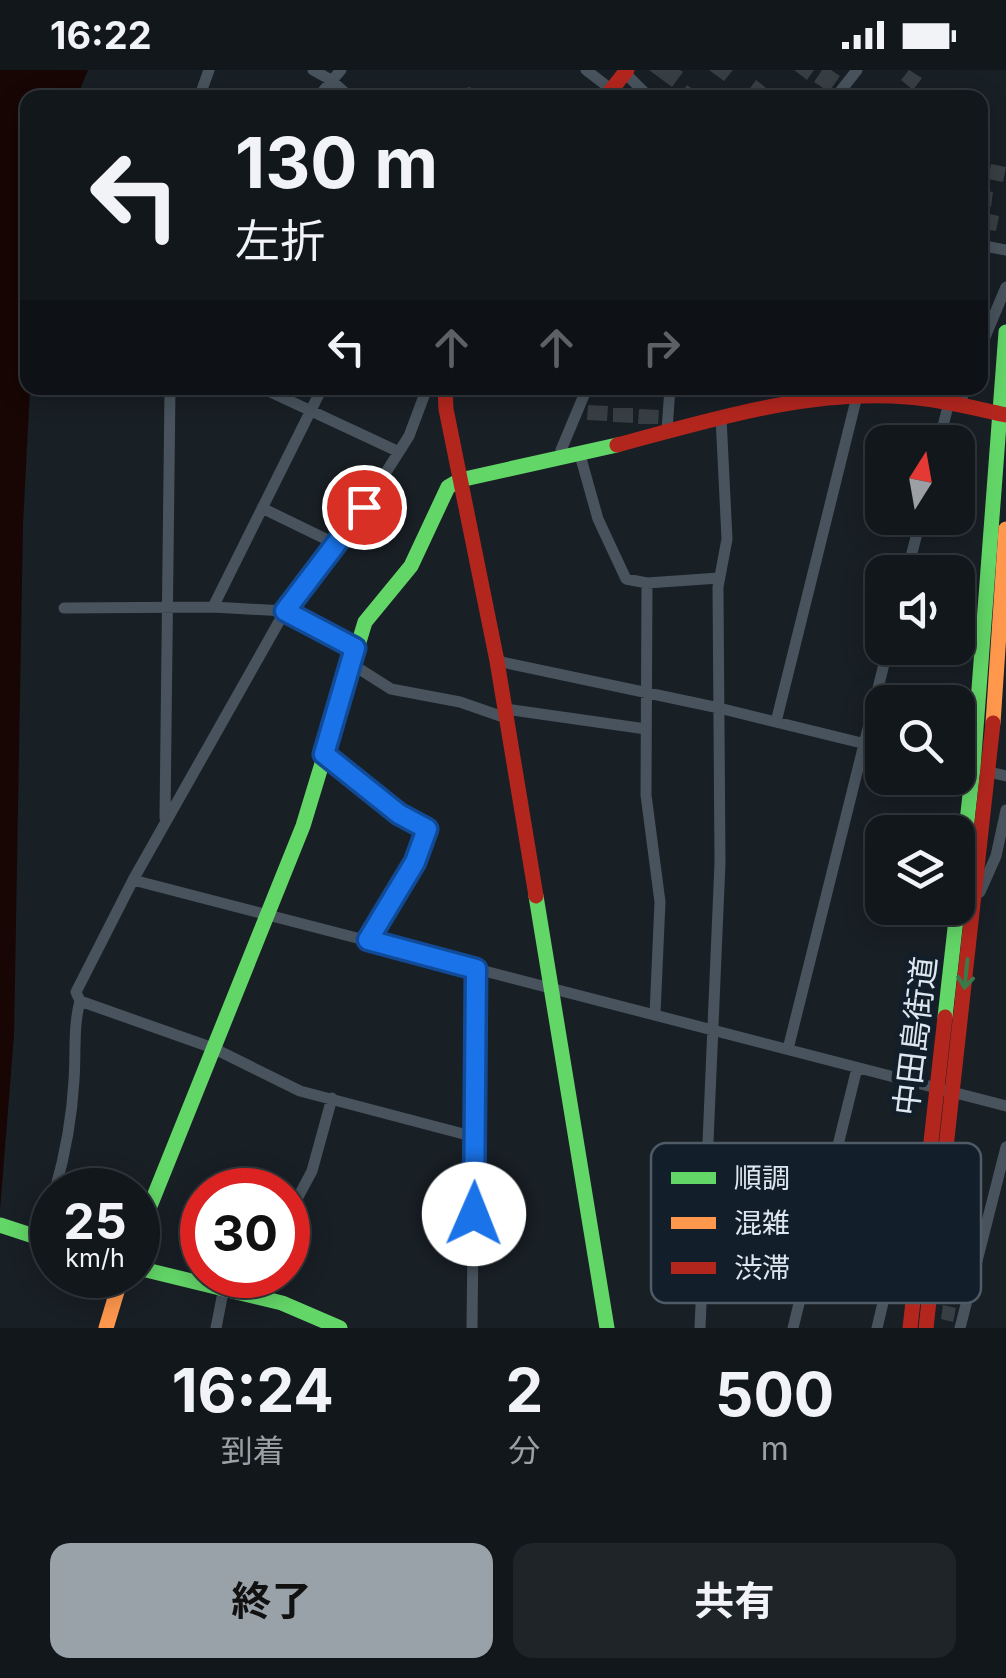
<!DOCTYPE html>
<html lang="ja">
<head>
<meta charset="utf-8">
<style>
  :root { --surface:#12171c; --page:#1f2429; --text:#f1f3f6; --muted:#9c9fa3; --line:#31363b; --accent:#99a1a9 }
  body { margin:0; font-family:Inter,"Noto Sans JP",sans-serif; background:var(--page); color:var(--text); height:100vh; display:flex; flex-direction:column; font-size:38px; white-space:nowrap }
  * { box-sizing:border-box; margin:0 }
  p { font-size:32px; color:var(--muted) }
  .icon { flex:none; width:55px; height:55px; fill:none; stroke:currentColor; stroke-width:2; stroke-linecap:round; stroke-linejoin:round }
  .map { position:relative; height:1258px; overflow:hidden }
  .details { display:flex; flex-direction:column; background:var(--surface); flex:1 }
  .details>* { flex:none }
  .guide { position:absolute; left:20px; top:20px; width:968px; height:305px; border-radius:20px; box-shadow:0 5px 25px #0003,0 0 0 2px var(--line); background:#12171c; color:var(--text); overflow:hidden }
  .needle { width:65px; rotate:11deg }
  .fabs { position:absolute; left:865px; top:355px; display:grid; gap:20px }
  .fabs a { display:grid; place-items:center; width:110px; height:110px; border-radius:20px; background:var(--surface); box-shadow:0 5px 25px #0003,0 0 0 2px var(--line); font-size:50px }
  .speed { position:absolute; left:30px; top:1098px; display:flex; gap:20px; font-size:50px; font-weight:700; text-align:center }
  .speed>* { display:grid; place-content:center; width:130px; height:130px; border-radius:50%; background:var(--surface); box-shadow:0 5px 25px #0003,0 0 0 2px var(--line); line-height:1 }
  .speed small { font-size:25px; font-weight:400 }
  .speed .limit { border:15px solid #d22; background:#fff; color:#111 }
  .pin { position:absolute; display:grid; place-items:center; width:85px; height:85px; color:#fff; margin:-42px; border:5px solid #fff; border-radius:50%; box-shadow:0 2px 10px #0007 }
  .me { position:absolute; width:110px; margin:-55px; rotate:1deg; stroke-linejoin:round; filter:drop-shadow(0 0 8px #0008) }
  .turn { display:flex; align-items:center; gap:35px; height:210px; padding:0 50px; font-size:45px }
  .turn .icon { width:130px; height:130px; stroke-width:2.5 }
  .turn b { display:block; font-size:70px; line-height:85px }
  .lanes { display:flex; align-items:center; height:95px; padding:0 50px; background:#0003; justify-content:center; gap:50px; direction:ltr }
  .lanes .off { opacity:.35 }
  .eta { display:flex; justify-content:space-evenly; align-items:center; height:170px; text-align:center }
  .eta b { font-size:60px; font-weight:700; line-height:70px }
  .action { display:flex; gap:20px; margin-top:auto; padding:20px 50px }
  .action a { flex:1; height:115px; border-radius:20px; background:var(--accent); color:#111; font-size:40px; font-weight:700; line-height:115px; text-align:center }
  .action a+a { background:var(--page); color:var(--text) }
  .status { display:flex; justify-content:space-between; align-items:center; height:70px; padding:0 50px; background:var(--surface); direction:ltr }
  .status svg { height:28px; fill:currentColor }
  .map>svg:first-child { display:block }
</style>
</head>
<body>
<div class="status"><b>16:22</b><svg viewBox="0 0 49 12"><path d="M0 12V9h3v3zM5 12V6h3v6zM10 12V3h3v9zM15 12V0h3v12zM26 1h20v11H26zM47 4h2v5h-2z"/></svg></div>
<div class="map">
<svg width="1006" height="1258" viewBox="0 0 1006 1258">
  <rect width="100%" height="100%" fill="#181f25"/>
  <path fill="#170603" d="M 0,0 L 88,0 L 77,27 L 28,28 L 28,318 L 30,318 L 23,454 L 14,965 L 0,1140 Z"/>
  <path fill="#383f44" d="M 649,0 L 680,0 L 683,2 L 672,17 Z
    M 709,0 L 733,0 L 724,11 Z
    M 794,0 L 814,0 L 807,10 Z
    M 822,0 L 831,0 L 840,6 L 829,22 L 814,12 Z
    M 909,0 L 922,8 L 913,20 L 901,10 Z
    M 756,10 L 779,28 L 745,25 Z
    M 687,15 L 704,28 L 678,28 Z
    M 991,94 L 1006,97 L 1003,112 L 988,109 Z
    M 980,120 L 993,122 L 991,137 L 980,136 Z
    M 984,143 L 999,146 L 996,161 L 981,159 Z
    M 588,335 L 608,336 L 607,351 L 587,350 Z
    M 613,338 L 633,338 L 633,353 L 613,352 Z
    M 639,339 L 659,340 L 658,354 L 638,354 Z
    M 943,1235 L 956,1238 L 953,1252 L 941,1249 Z"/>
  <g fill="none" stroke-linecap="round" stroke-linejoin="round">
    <path stroke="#48535d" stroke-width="11" d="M 313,0 L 331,10 L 351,28
      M 586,0 L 612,20
      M 625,3 L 650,28
      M 469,23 L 475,28
      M 199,28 L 209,0
      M 317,28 L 341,0
      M 835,28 L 857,0
      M 980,175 L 1006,180
      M 980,279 L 1006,217
      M 262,318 L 397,381
      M 959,335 L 966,318
      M 667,360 L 670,318
      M 939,372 L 949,332
      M 580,385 L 598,449 L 626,509 L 647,513 L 719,508
      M 565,388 L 561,380 L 587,318
      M 262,438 L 336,474
      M 907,502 L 921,448
      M 647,513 L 646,725 L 660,832 L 655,944
      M 213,537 L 322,318
      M 64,538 L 213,537 L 285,541 L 355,577
      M 497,591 L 719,638 L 882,678
      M 350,593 L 391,619 L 460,632 L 506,648
      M 505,639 L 646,659
      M 776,652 L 859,318
      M 323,684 L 399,745 L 427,759 L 415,792 L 368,870
      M 958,695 L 1006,706
      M 165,748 L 170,318
      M 133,810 L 1006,1036
      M 980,822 L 996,786 L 1006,740
      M 80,931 L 213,978 L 300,1021 L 475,1067
      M 788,979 L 888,578
      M 55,1120 C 65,1085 72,1047 74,1010 C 76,983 73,957 80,931 L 76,922 L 133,810 L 285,541 L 364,437 L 409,366 L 427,318
      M 288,1146 L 312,1101 L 332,1028
      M 41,1168 L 52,1128
      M 216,1258 L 224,1217 L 233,1205
      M 472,1258 L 476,899
      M 700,1258 L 720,793 L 718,517 L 727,469 L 721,347
      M 793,1258 L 857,998
      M 877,1258 L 900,1161 L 920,1161
      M 960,1258 L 1006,1077"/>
    <path stroke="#63d668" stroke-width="15" d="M 536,826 L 607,1258
      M 945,947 L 973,698 L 1006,262
      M 0,1155 L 52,1172
      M 138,1166 L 303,756 L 365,552 L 411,496 L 448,417 L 460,410 L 617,375
      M 138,1198 L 282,1233 L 340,1258"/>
    <path stroke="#ff974d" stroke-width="15" d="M 993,653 L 1006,459
      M 106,1258 L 122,1205"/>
    <path stroke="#b3261e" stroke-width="15" d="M 605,28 L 627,0
      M 445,318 L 446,339 L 497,591 L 536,826
      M 617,375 C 711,350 808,319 907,327 C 940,329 973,338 1006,345
      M 910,1258 L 945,947
      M 926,1258 L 993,653"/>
  </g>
  <defs><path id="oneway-shaft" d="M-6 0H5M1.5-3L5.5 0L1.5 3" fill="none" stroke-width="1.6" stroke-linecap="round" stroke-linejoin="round" transform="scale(2.5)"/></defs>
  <use stroke="#3a7a4a" href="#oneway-shaft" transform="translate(966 904) rotate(96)"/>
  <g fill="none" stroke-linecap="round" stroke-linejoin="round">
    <g stroke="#114b97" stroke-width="25">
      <path id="route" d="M 364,437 L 285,541 L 355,578 L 324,684 L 399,744 L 427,759 L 415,792 L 368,870 L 476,899 L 474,1144"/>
    </g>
    <use href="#route" stroke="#1a73e8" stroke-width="18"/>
  </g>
  <g text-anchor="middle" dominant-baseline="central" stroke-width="10" stroke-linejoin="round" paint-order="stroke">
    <g font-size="32" fill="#dee7f0" stroke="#121f2b">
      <text transform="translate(915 966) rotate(-83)">中田島街道</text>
    </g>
  </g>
  <rect x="651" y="1073" width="330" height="160" rx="15" fill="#121f2b" stroke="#4f5b66" stroke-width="2.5"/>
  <rect x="671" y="1102" width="45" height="12" fill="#63d668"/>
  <rect x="671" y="1147" width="45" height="12" fill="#ff974d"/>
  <rect x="671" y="1192" width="45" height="12" fill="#b3261e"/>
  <g font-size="28" fill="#dee7f0">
    <text x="734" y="1118">順調</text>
    <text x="734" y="1163">混雑</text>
    <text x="734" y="1208">渋滞</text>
  </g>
</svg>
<div class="fabs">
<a><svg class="needle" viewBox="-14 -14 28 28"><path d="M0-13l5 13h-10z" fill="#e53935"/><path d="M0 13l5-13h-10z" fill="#9c9fa3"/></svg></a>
<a><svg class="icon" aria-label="sound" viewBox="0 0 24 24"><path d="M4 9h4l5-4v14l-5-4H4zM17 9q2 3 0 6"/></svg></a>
<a><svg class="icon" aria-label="search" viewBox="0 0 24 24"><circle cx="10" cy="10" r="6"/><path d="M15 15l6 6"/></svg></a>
<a><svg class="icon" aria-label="layers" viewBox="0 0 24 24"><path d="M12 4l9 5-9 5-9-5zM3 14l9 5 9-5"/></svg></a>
</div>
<div class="speed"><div>25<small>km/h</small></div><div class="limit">30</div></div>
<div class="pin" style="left:364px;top:437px;background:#d93025"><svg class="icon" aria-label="arrive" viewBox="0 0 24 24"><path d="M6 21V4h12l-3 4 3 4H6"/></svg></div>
<svg class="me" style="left:474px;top:1144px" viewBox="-20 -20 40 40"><circle r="19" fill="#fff"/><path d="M0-13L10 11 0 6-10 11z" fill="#1a73e8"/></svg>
<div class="guide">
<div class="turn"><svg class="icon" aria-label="left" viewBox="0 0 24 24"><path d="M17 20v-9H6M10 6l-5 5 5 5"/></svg><div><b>130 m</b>左折</div></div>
<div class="lanes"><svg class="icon" aria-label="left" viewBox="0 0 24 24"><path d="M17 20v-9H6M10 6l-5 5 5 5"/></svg><svg class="icon off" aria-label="ahead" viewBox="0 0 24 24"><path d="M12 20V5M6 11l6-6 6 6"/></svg><svg class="icon off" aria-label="ahead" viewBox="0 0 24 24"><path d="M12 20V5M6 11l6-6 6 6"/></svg><svg class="icon off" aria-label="right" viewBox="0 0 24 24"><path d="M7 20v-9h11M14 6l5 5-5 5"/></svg></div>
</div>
</div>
<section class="details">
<div class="eta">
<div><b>16:24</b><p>到着</p></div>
<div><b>2</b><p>分</p></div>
<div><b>500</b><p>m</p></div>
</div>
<div class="action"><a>終了</a><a>共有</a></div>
</section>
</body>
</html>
